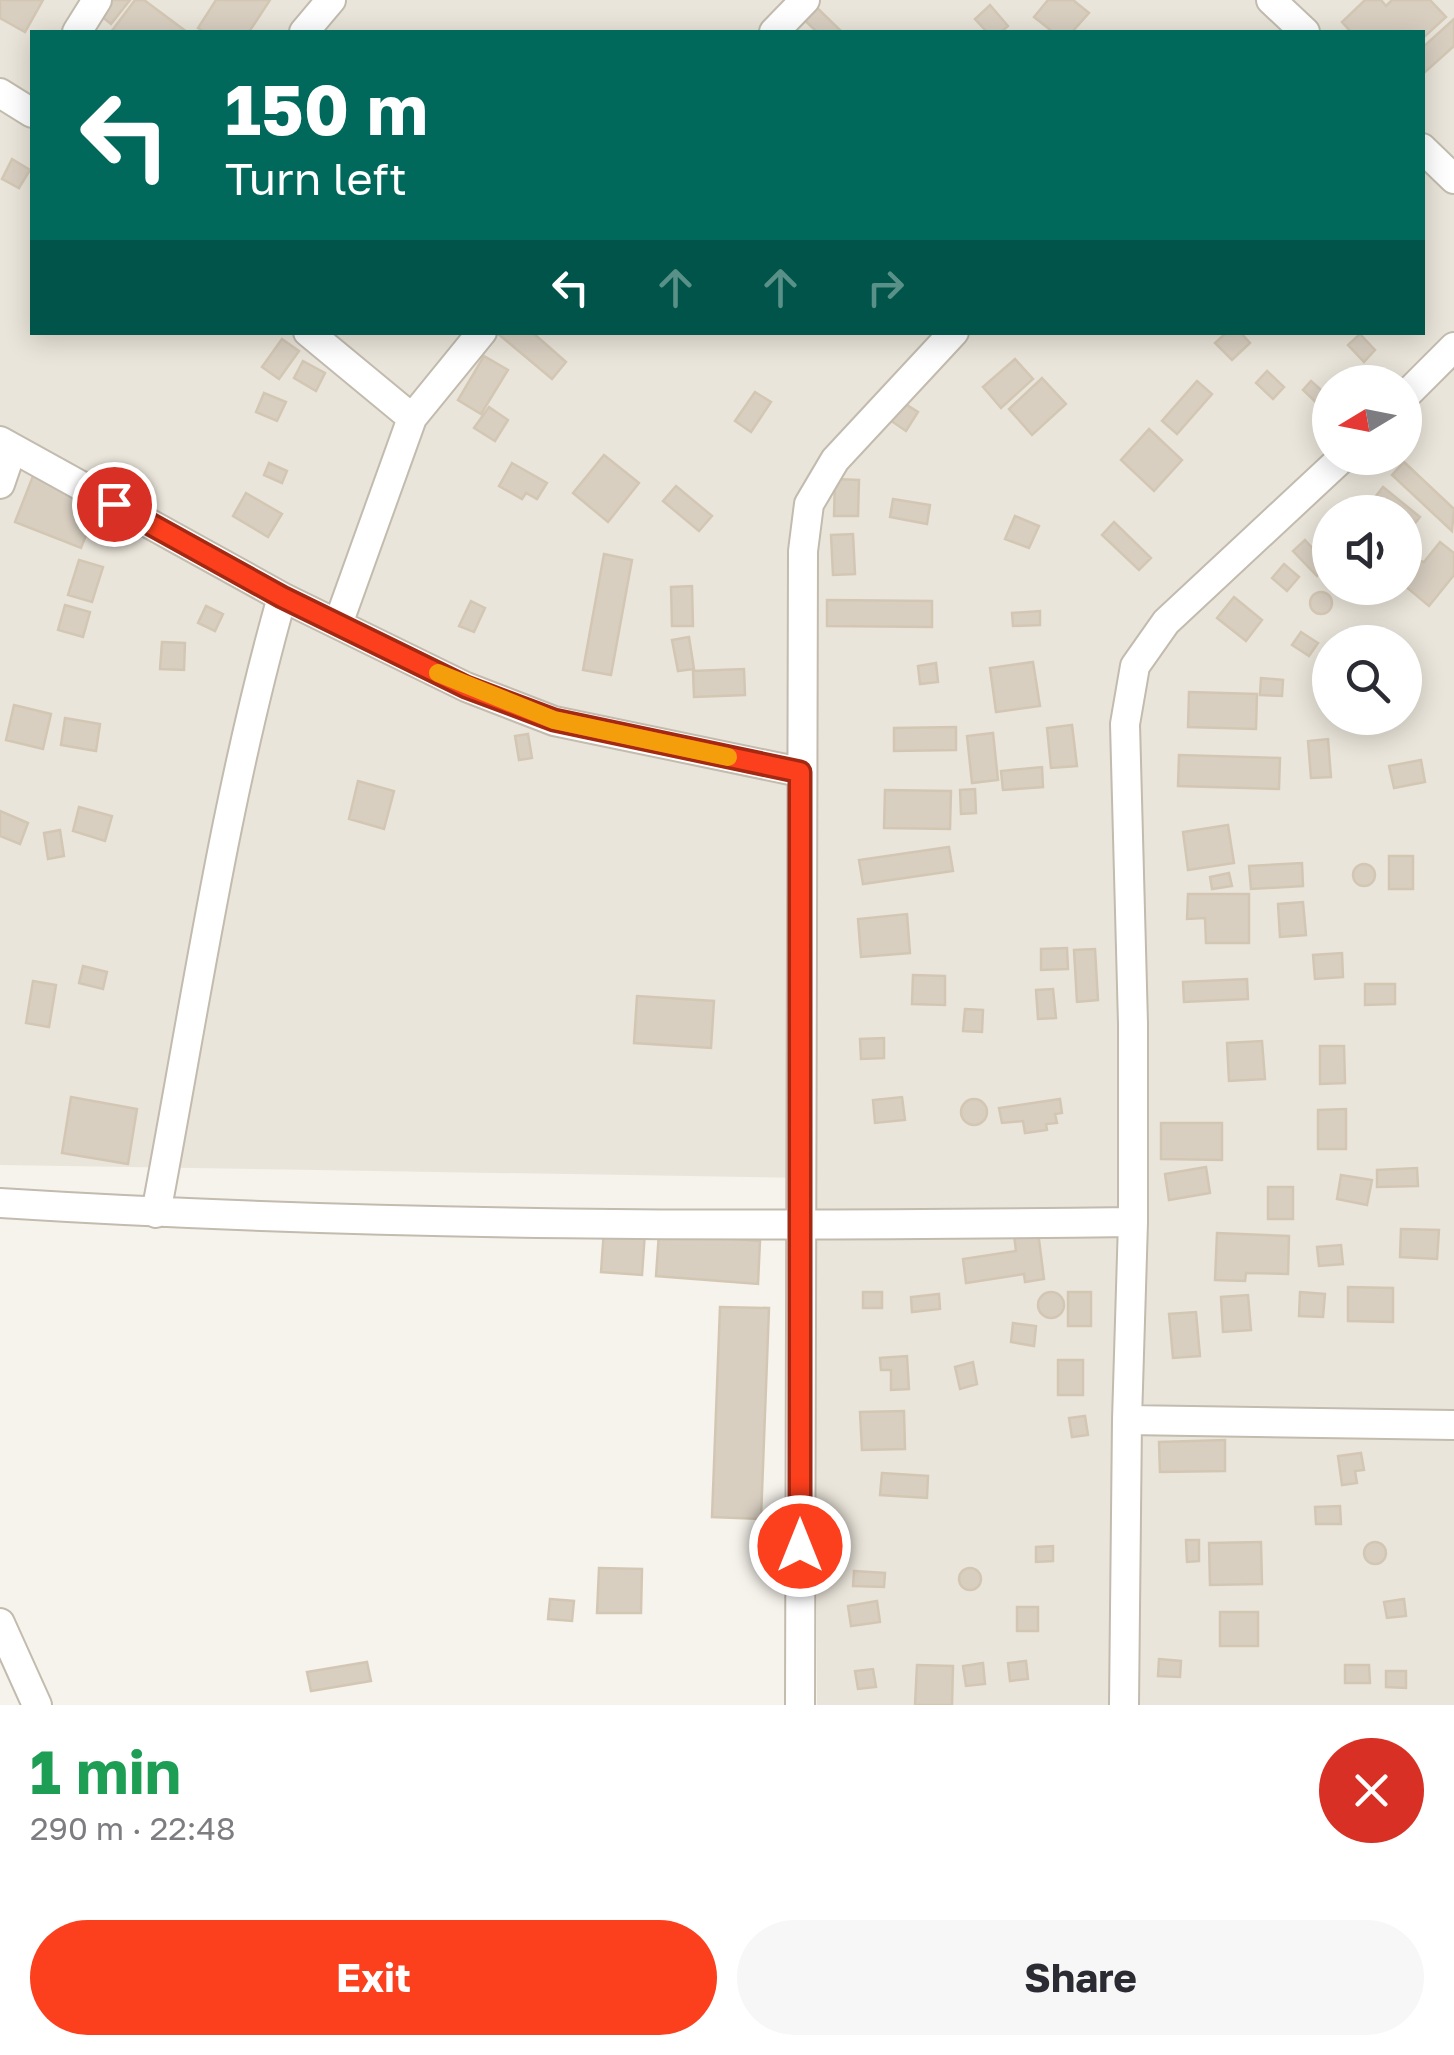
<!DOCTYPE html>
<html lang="en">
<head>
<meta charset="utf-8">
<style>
  :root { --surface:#fff; --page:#f7f7f7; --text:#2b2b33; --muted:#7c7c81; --accent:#fc3f1d }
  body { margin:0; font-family:"Golos Text",sans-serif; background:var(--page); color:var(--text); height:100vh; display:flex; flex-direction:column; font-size:38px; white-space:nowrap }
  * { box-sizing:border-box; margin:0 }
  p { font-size:32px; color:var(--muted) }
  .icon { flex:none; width:55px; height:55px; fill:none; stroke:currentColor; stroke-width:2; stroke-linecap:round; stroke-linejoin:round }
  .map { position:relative; height:1705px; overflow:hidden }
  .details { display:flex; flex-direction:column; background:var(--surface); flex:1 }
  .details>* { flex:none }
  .banner { position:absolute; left:30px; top:30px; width:1395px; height:305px; border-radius:0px; box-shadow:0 5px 25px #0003; background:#00695c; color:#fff; overflow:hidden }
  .needle { width:65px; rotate:260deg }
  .tools { position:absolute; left:1312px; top:365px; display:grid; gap:20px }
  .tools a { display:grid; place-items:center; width:110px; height:110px; border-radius:50%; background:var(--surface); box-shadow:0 5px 25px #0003; font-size:50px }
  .pin { position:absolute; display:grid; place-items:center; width:85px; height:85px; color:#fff; margin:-42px; border:5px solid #fff; border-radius:50%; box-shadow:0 2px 10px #0007 }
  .me { position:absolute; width:110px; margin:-55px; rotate:0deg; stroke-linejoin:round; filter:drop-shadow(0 0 8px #0008) }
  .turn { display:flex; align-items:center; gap:35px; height:210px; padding:0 30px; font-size:45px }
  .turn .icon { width:130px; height:130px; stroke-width:2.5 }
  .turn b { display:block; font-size:70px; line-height:85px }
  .lanes { display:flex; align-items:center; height:95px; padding:0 30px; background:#0003; justify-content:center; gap:50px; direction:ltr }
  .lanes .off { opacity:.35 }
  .round { display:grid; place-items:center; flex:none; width:105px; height:105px; border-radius:52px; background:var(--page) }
  .headline { display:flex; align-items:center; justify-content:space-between; height:170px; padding:0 30px }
  h1 { font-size:60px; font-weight:700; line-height:75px; color:#1e9e55 }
  .cta { display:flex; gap:20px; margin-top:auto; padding:20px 30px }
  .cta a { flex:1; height:115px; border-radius:60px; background:var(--accent); color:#fff; font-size:40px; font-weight:700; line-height:115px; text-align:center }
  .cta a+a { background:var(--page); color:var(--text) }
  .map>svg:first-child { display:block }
</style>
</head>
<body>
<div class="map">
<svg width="1454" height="1705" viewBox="0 0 1454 1705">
  <rect width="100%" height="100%" fill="#f6f3ec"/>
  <path fill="#eae5da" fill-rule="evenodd" d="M 0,0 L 1454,0 L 1454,1705 L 817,1705 L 816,1178 L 0,1165 ZM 32,32 L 1422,32 L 1422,332 L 32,332 ZM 1330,382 L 1405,382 L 1405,458 L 1330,458 ZM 1330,512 L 1405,512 L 1405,588 L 1330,588 ZM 1330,642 L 1405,642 L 1405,718 L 1330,718 Z"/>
  <path fill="#d8cfc1" stroke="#d3c7b4" stroke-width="2.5" d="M 0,0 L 43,0 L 25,32 L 0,18 Z
    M 102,0 L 130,0 L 111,24 L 94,10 Z
    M 135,0 L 144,0 L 187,32 L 111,32 Z
    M 216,0 L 270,0 L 249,32 L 205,32 L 198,28 Z
    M 1048,0 L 1073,0 L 1089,13 L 1072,32 L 1053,32 L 1034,17 Z
    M 1365,0 L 1381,0 L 1386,6 L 1392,0 L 1430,0 L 1446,17 L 1422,39 L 1422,32 L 1351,32 L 1342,22 Z
    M 811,2 L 840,30 L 838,32 L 817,32 L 799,15 Z
    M 990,5 L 1008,26 L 1001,32 L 987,32 L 975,19 Z
    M 1454,19 L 1454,46 L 1424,73 L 1422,48 Z
    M 12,159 L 30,170 L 19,188 L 2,179 Z
    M 496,332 L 532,332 L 566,362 L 552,379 Z
    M 1227,332 L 1240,332 L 1250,343 L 1232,360 L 1215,343 Z
    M 1360,334 L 1375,350 L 1364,362 L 1348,345 Z
    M 282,339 L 299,351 L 279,379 L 262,367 Z
    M 484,356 L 508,370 L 481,414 L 458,400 Z
    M 1015,359 L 1033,379 L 1001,408 L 983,387 Z
    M 303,361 L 325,373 L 316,391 L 294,378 Z
    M 1267,371 L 1284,387 L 1273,399 L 1256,383 Z
    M 1042,378 L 1066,404 L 1032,435 L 1009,409 Z
    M 1197,381 L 1212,394 L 1177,434 L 1162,421 Z
    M 1311,381 L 1330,398 L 1330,407 L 1326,412 L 1303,390 Z
    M 755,392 L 771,402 L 751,432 L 735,421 Z
    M 264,393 L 286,402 L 277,421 L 256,412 Z
    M 899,400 L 918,412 L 906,431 L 887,418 Z
    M 489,407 L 508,420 L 495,441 L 474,428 Z
    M 1149,429 L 1182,460 L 1154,491 L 1121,460 Z
    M 604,455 L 639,483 L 608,522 L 573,493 Z
    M 1404,462 L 1454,509 L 1452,531 L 1392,475 Z
    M 269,463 L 287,471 L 282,483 L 264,475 Z
    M 512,463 L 547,483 L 537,499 L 526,493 L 522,499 L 499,486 Z
    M 33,476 L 99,502 L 81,548 L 15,522 Z
    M 835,479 L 859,480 L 858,516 L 834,516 Z
    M 676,486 L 712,516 L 699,531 L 663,501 Z
    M 1383,487 L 1420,517 L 1408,532 L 1405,512 L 1385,512 L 1372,501 Z
    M 246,493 L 282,514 L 268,537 L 233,516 Z
    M 893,499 L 930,505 L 927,524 L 890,517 Z
    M 1015,516 L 1039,526 L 1029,548 L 1005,539 Z
    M 1114,522 L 1151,558 L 1139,570 L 1102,535 Z
    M 853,534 L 855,574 L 833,575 L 831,535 Z
    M 1305,540 L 1328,565 L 1317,576 L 1293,551 Z
    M 1440,542 L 1454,553 L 1454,575 L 1429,606 L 1405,586 L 1405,564 L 1410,559 L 1424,562 Z
    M 604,554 L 632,560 L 611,675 L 583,670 Z
    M 79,560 L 103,567 L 92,602 L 68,595 Z
    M 1284,564 L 1299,577 L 1287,591 L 1272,578 Z
    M 692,586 L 693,626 L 672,626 L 671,587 Z
    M1310 603a11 11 0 1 1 22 0a11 11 0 1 1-22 0Z
    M 1234,597 L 1262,620 L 1246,641 L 1217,618 Z
    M 827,600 L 932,601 L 932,627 L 827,626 Z
    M 471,601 L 485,608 L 474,632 L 459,626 Z
    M 65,605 L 90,612 L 83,637 L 58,630 Z
    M 206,606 L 223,614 L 215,631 L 198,623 Z
    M 1040,611 L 1040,625 L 1013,626 L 1012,613 Z
    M 1301,632 L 1318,643 L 1309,656 L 1292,645 Z
    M 689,637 L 694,669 L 678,671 L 672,640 Z
    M 162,642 L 185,643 L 184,670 L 160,669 Z
    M 1033,662 L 1040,706 L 996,712 L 990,668 Z
    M 936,663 L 938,682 L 920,684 L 918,666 Z
    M 744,669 L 745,695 L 694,697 L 693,671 Z
    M 1261,678 L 1283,680 L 1282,696 L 1260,695 Z
    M 1189,692 L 1257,694 L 1256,729 L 1188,727 Z
    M 14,705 L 51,714 L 43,749 L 6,740 Z
    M 65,718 L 100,724 L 96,751 L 61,745 Z
    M 1072,725 L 1077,766 L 1051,768 L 1047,728 Z
    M 956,727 L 956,750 L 894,751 L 894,728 Z
    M 993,733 L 998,780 L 972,783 L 967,736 Z
    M 528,734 L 532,758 L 519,760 L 515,736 Z
    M 1328,739 L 1331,777 L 1311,778 L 1308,741 Z
    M 1179,755 L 1280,758 L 1279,789 L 1178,786 Z
    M 1421,760 L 1425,782 L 1394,788 L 1389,766 Z
    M 1042,767 L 1043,787 L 1003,790 L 1001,771 Z
    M 358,781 L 394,791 L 384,829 L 349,819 Z
    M 975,789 L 976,813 L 961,814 L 960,790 Z
    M 885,790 L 951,791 L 950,829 L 884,828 Z
    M 79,807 L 112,816 L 105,841 L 73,831 Z
    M 0,811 L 28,823 L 20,844 L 0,836 Z
    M 1228,825 L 1234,863 L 1188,870 L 1183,832 Z
    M 60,830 L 64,856 L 48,859 L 44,833 Z
    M 949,847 L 953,871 L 863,884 L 859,860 Z
    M 1389,856 L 1413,856 L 1413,889 L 1389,889 Z
    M 1302,863 L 1303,886 L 1251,889 L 1249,866 Z
    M1353 875a11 11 0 1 1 22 0a11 11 0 1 1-22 0Z
    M 1229,873 L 1232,886 L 1212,889 L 1210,877 Z
    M 1188,894 L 1249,894 L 1249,943 L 1206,943 L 1205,918 L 1187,919 Z
    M 1303,902 L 1306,935 L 1280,937 L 1278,904 Z
    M 907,914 L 910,953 L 861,957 L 858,919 Z
    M 1067,948 L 1068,969 L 1041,970 L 1041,949 Z
    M 1095,949 L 1098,1000 L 1077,1002 L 1074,950 Z
    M 1342,953 L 1343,977 L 1315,979 L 1313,955 Z
    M 83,966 L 107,972 L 103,989 L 79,983 Z
    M 913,975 L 945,976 L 945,1005 L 912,1004 Z
    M 1247,979 L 1248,999 L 1184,1002 L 1183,982 Z
    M 33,981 L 56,985 L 49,1027 L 26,1023 Z
    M 1365,984 L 1395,984 L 1395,1004 L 1365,1005 Z
    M 1053,989 L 1056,1018 L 1038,1019 L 1036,990 Z
    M 637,996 L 714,1001 L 711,1048 L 634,1043 Z
    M 965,1009 L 983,1010 L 982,1032 L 963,1031 Z
    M 884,1038 L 884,1058 L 861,1059 L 860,1039 Z
    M 1262,1041 L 1265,1079 L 1229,1081 L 1227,1043 Z
    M 1320,1046 L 1344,1046 L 1345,1083 L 1320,1084 Z
    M 71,1097 L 137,1109 L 128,1164 L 62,1153 Z
    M 902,1097 L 905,1120 L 875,1123 L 873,1100 Z
    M961 1112a13 13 0 1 1 26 0a13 13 0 1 1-26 0Z
    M 1060,1099 L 1062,1113 L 1055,1114 L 1057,1123 L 1046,1124 L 1047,1130 L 1025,1133 L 1023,1121 L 1002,1123 L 999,1108 Z
    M 1346,1109 L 1346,1149 L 1318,1149 L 1318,1110 Z
    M 1161,1123 L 1222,1123 L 1222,1160 L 1161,1159 Z
    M 1206,1167 L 1210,1193 L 1169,1200 L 1165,1174 Z
    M 1417,1168 L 1418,1186 L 1377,1187 L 1377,1170 Z
    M 1341,1175 L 1372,1180 L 1367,1205 L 1337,1199 Z
    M 1268,1187 L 1293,1187 L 1293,1219 L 1268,1219 Z
    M 604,1229 L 645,1232 L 642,1275 L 601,1272 Z
    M 1401,1229 L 1439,1230 L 1437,1259 L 1400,1257 Z
    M 1038,1232 L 1044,1279 L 1025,1282 L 1024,1274 L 966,1283 L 963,1259 L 1016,1251 L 1014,1235 Z
    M 659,1233 L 760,1241 L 758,1284 L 656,1276 Z
    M 1217,1233 L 1289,1236 L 1288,1274 L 1246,1273 L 1245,1281 L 1215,1280 Z
    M 1341,1245 L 1343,1264 L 1319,1266 L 1317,1247 Z
    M 1348,1287 L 1393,1288 L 1393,1322 L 1348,1321 Z
    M1038 1305a13 13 0 1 1 26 0a13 13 0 1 1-26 0Z
    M 863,1292 L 882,1292 L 882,1308 L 863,1308 Z
    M 1068,1292 L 1091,1292 L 1091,1326 L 1068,1326 Z
    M 1300,1292 L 1325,1294 L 1323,1317 L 1299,1316 Z
    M 939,1294 L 940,1309 L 912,1312 L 911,1297 Z
    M 1248,1295 L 1251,1330 L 1223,1332 L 1221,1297 Z
    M 720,1307 L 769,1308 L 761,1519 L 712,1517 Z
    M 1196,1312 L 1200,1356 L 1173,1358 L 1169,1314 Z
    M 1013,1323 L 1036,1326 L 1034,1346 L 1011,1342 Z
    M 907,1356 L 909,1389 L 891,1390 L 891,1370 L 881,1370 L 880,1358 Z
    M 1058,1360 L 1083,1360 L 1083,1395 L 1058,1395 Z
    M 973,1362 L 977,1384 L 960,1389 L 955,1367 Z
    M 904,1411 L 905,1449 L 862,1450 L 860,1412 Z
    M 1085,1416 L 1088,1435 L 1072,1437 L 1069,1418 Z
    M 1225,1440 L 1225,1471 L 1160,1472 L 1159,1442 Z
    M 1361,1453 L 1364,1470 L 1355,1471 L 1357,1483 L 1342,1485 L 1338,1456 Z
    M 882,1473 L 928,1476 L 927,1498 L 880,1495 Z
    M 1340,1506 L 1341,1524 L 1316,1524 L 1315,1507 Z
    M 1186,1540 L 1199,1540 L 1199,1561 L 1187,1562 Z
    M1364 1553a11 11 0 1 1 22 0a11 11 0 1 1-22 0Z
    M 1261,1542 L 1262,1584 L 1210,1585 L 1209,1543 Z
    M 1053,1546 L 1053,1561 L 1036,1562 L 1036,1547 Z
    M959 1579a11 11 0 1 1 22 0a11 11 0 1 1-22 0Z
    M 599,1568 L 642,1569 L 641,1613 L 597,1613 Z
    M 854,1571 L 885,1573 L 884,1587 L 853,1586 Z
    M 550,1599 L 574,1601 L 572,1621 L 548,1619 Z
    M 1404,1599 L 1406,1616 L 1387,1618 L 1384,1602 Z
    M 877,1601 L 880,1622 L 851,1626 L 848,1606 Z
    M 1017,1607 L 1038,1607 L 1038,1631 L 1017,1631 Z
    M 1220,1612 L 1258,1612 L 1258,1646 L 1220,1646 Z
    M 1159,1659 L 1181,1661 L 1180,1677 L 1158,1676 Z
    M 1026,1661 L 1028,1679 L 1010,1681 L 1008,1663 Z
    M 367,1662 L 371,1681 L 311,1691 L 307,1672 Z
    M 983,1663 L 985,1684 L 966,1686 L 963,1666 Z
    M 917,1665 L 953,1666 L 952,1705 L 915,1705 Z
    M 1345,1665 L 1369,1665 L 1370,1683 L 1345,1683 Z
    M 873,1669 L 876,1687 L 858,1689 L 855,1671 Z
    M 1386,1671 L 1406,1671 L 1406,1688 L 1386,1687 Z"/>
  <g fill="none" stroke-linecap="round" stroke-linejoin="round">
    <g stroke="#c2bbae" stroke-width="32">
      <path id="minor" d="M 1271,0 L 1305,32
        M 77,32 L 97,0
        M 304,32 L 331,0
        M 774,32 L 805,0
        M 0,93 L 32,113
        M 1422,148 L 1454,179
        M 308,332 L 412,418
        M 1405,396 L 1454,347
        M 0,441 L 282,597 L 466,687 L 554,721 L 800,772
        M 0,484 L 12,449
        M 338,624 L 412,418 L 482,332
        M 0,1203 C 377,1227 756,1227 1133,1222
        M 156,1213 C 195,1007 225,798 282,597
        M 1127,1420 L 1454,1425
        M 0,1623 L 37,1705
        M 800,1705 L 803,551 L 809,504 L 835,460 L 954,332
        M 1124,1705 L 1127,1420 L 1133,1222 L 1133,1024 L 1125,724 L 1135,666 L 1166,622 L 1342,458"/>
    </g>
    <use href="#minor" stroke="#fff" stroke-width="28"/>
  </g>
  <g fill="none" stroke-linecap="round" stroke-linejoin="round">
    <g stroke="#a42913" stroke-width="25">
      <path id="route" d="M 114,504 L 282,597 L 466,687 L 554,720 L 800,772 L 800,1546"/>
    </g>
    <use href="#route" stroke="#fc3f1d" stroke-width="18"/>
    <path stroke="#f59e0b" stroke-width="18" d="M 438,673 L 554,720 L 728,757"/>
  </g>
</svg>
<div class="tools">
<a><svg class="needle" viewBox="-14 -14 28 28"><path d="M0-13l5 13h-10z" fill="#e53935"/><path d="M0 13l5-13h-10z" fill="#7c7c81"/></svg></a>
<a><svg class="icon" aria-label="sound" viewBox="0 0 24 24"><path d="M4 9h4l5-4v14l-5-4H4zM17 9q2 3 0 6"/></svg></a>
<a><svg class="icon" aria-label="search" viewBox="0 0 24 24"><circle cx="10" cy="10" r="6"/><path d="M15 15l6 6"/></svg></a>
</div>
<div class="pin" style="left:114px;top:504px;background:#d93025"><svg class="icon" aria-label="arrive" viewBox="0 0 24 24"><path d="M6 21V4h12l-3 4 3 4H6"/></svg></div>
<svg class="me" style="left:800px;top:1546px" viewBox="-20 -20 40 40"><circle r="17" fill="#fc3f1d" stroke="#fff" stroke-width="3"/><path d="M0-11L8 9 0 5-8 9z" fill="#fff"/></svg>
<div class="banner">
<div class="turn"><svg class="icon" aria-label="left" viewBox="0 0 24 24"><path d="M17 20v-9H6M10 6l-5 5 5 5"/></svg><div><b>150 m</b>Turn left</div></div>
<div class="lanes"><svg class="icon" aria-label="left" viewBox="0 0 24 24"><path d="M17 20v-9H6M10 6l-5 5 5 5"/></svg><svg class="icon off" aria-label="ahead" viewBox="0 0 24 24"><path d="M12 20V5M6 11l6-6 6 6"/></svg><svg class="icon off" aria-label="ahead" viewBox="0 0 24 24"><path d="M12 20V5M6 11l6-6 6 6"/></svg><svg class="icon off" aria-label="right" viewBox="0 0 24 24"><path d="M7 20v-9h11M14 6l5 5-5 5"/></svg></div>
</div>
</div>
<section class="details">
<div class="headline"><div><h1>1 min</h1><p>290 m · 22:48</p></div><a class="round" style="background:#d93025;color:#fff"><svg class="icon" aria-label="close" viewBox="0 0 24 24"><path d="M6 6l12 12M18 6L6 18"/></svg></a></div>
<div class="cta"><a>Exit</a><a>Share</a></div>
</section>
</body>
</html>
